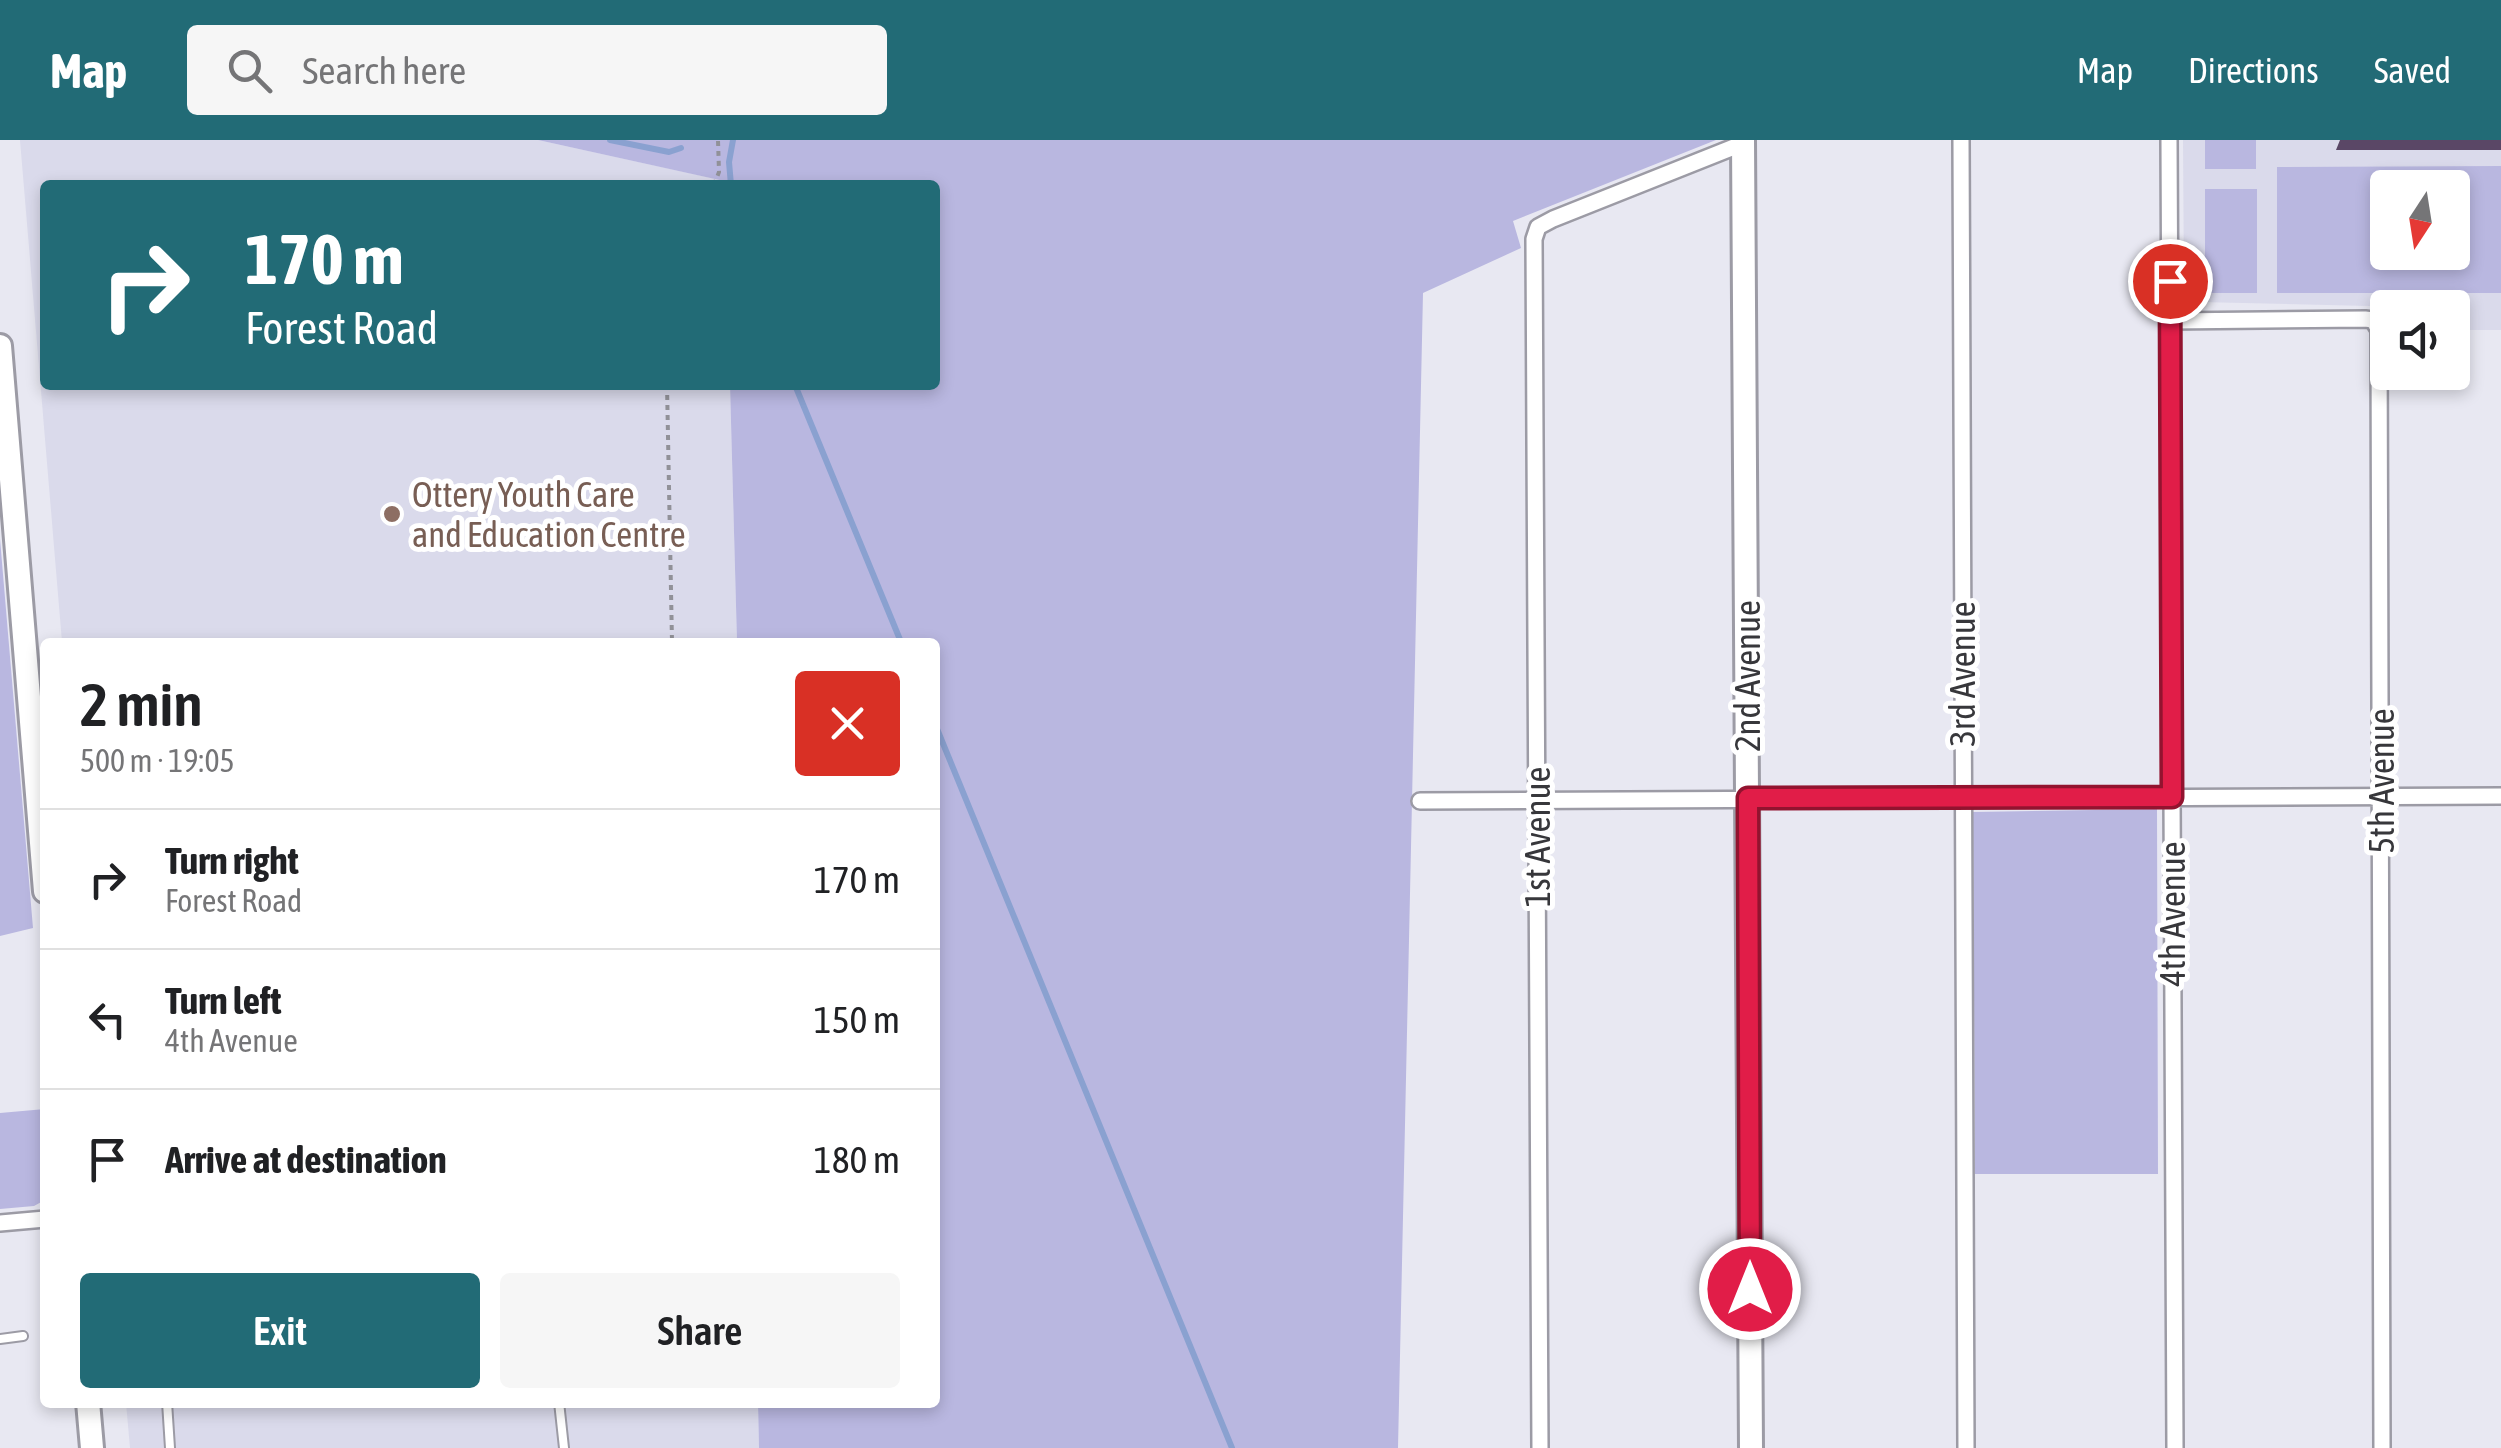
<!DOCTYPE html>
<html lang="en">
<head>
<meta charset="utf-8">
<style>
  :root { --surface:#fff; --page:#f6f6f6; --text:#202124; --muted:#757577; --line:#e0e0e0; --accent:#226b76 }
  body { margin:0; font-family:"Asap Condensed",sans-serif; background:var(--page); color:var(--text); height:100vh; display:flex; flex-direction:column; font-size:38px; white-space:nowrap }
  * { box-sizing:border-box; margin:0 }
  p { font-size:32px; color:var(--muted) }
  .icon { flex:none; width:55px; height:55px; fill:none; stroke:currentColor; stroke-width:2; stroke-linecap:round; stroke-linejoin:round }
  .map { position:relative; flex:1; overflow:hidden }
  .sheet { position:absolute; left:40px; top:498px; width:900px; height:770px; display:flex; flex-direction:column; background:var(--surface); border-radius:10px; box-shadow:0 5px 15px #0003 }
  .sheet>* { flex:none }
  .top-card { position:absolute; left:40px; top:40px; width:900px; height:210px; border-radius:10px; box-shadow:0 5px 15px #0003; background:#226b76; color:#fff; overflow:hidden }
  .needle { width:65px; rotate:192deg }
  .buttons { position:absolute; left:2370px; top:30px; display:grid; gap:20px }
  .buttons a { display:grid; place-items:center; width:100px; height:100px; border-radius:10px; background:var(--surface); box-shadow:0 5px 15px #0003; font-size:50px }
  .pin { position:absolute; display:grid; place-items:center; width:85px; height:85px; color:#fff; margin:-42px; border:5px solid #fff; border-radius:50%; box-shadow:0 2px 10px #0007 }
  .me { position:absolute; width:110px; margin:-55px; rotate:0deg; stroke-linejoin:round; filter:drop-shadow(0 0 8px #0008) }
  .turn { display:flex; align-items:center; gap:35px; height:210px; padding:0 40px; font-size:45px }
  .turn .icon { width:130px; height:130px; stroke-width:2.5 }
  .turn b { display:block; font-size:70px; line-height:85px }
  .round { display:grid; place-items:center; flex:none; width:105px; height:105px; border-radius:10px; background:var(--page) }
  .head { display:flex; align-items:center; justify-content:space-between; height:170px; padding:0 40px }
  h1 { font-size:60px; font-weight:600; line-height:75px }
  .cta { display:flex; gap:20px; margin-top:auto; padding:20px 40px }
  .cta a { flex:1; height:115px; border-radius:10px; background:var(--accent); color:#fff; font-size:40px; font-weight:600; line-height:115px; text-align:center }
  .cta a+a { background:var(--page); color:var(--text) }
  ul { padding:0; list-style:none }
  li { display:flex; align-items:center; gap:30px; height:140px; padding:0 40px; border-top:2px solid var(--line) }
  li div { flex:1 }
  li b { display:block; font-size:38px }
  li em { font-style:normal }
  header { display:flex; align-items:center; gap:60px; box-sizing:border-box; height:140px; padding:0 50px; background:var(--accent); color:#fff }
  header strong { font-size:48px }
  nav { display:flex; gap:55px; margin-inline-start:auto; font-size:35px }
  .search { width:700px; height:90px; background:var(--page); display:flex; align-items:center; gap:25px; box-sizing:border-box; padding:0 35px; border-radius:10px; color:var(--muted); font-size:38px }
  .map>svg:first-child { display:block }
</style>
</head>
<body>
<header>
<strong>Map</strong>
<div class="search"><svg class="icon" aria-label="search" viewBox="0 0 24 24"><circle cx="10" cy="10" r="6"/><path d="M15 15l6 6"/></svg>Search here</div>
<nav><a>Map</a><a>Directions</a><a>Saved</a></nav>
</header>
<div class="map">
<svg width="2501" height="1308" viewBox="0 0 2501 1308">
  <rect width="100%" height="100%" fill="#e8e8f2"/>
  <path fill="#dadaeb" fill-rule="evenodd" d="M 20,0 L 538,0 L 725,41 L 725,45 L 45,45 L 45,245 L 730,245 L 737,502 L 62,502 Z
    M 2183,0 L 2501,0 L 2501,190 L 2453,190 L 2452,168 L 2199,162 L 2184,150 ZM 2388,48 L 2452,48 L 2452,112 L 2388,112 Z
    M 126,1263 L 758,1263 L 759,1308 L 130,1308 Z"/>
  <path fill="#b9b7e0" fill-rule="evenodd" d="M 538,0 L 1716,0 L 1513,81 L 1521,108 L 1423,153 L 1398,1308 L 759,1308 L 758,1263 L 935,1262 L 935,502 L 737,502 L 730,245 L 935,245 L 935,45 L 725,45 L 724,41 Z
    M 2205,0 L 2256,0 L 2256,29 L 2205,29 Z
    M 2501,26 L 2501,153 L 2277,153 L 2277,27 ZM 2388,48 L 2452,48 L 2452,112 L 2388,112 Z
    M 2205,49 L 2257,49 L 2257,153 L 2205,153 Z
    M 0,399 L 33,788 L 0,796 Z
    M 2157,669 L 2158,1034 L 1975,1034 L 1973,672 Z
    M 45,969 L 45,1060 L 34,1066 L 0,1069 L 0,973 Z"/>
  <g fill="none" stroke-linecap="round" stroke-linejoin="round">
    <path stroke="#8aa1d0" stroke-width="6" d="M 610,0 L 669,12 L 681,8
      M 731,45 L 729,22 L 733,0
      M 795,245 L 901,502
      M 935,584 L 1232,1308"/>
    <g stroke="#9c9ba5" stroke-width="12">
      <path id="lane" d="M 0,1199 L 23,1196
        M 167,1262 L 170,1308
        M 559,1262 L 564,1308"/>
    </g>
    <g stroke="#9c9ba5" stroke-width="20">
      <path id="street" d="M 1961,0 L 1966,1308
        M 2169,0 L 2175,1308
        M 2170,181 L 2365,179 L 2373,180 L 2379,190 L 2382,1308
        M 1420,661 L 2501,656
        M 0,1083 L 45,1079
        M 1540,1308 L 1534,99 L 1538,87 L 1553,79 L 1744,3"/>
    </g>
    <g stroke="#9c9ba5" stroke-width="28">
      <path id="secondary" d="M 1743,0 L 1751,1308
        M 0,206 L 45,751
        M 88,1262 L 92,1308"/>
    </g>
    <path stroke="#919198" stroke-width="4" stroke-dasharray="5 5" stroke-linecap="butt" d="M 714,45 L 719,32 L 718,0
      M 667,245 L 672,502"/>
    <use href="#lane" stroke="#fff" stroke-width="8"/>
    <use href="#street" stroke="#fff" stroke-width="15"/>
    <use href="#secondary" stroke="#fff" stroke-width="22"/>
  </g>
  <path fill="#5a4766" d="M 2340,0 L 2501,0 L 2501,10 L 2336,10 Z"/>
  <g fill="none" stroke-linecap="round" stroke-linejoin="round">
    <g stroke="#92132f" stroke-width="25">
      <path id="route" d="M 1750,1149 L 1748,658 L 2172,657 L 2170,141"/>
    </g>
    <use href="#route" stroke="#e11d48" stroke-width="18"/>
  </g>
  <circle fill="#8d6e63" stroke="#fff" stroke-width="4" cx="392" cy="374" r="10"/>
  <g text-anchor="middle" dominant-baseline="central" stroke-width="10" stroke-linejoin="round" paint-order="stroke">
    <g font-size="35" fill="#785e54" stroke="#fff" text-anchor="start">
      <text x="412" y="354">Ottery Youth Care<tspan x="412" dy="40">and Education Centre</tspan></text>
    </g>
    <g font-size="35" fill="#37373b" stroke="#fff">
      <text transform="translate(1962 534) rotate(-90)">3rd Avenue</text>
      <text transform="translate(1747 536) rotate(-90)">2nd Avenue</text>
      <text transform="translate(2381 641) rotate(-90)">5th Avenue</text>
      <text transform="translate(1537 697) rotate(-90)">1st Avenue</text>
      <text transform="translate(2172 774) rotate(-90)">4th Avenue</text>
    </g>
  </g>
</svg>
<div class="buttons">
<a><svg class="needle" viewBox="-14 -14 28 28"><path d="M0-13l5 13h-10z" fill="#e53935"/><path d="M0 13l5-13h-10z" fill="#757577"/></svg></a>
<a><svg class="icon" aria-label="sound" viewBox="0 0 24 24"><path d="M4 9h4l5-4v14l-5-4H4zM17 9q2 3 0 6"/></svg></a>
</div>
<div class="pin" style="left:2170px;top:141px;background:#d93025"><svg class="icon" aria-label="arrive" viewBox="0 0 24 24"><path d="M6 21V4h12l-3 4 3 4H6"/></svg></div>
<svg class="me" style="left:1750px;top:1149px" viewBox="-20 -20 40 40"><circle r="17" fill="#e11d48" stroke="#fff" stroke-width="3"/><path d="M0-11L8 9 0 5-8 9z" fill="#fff"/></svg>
<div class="top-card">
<div class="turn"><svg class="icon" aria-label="right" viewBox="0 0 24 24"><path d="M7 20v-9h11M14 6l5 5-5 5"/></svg><div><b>170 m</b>Forest Road</div></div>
</div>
<section class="sheet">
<div class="head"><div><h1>2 min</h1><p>500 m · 19:05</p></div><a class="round" style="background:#d93025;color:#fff"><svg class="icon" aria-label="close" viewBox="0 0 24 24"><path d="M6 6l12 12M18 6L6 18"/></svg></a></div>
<ul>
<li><svg class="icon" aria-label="right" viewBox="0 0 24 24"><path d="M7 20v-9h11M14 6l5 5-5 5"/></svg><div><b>Turn right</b><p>Forest Road</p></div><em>170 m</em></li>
<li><svg class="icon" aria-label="left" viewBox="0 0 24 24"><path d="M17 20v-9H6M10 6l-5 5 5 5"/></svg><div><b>Turn left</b><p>4th Avenue</p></div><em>150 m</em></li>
<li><svg class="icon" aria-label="arrive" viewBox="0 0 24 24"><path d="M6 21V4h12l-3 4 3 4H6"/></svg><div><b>Arrive at destination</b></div><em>180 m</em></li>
</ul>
<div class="cta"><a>Exit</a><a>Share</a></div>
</section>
</div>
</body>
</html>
